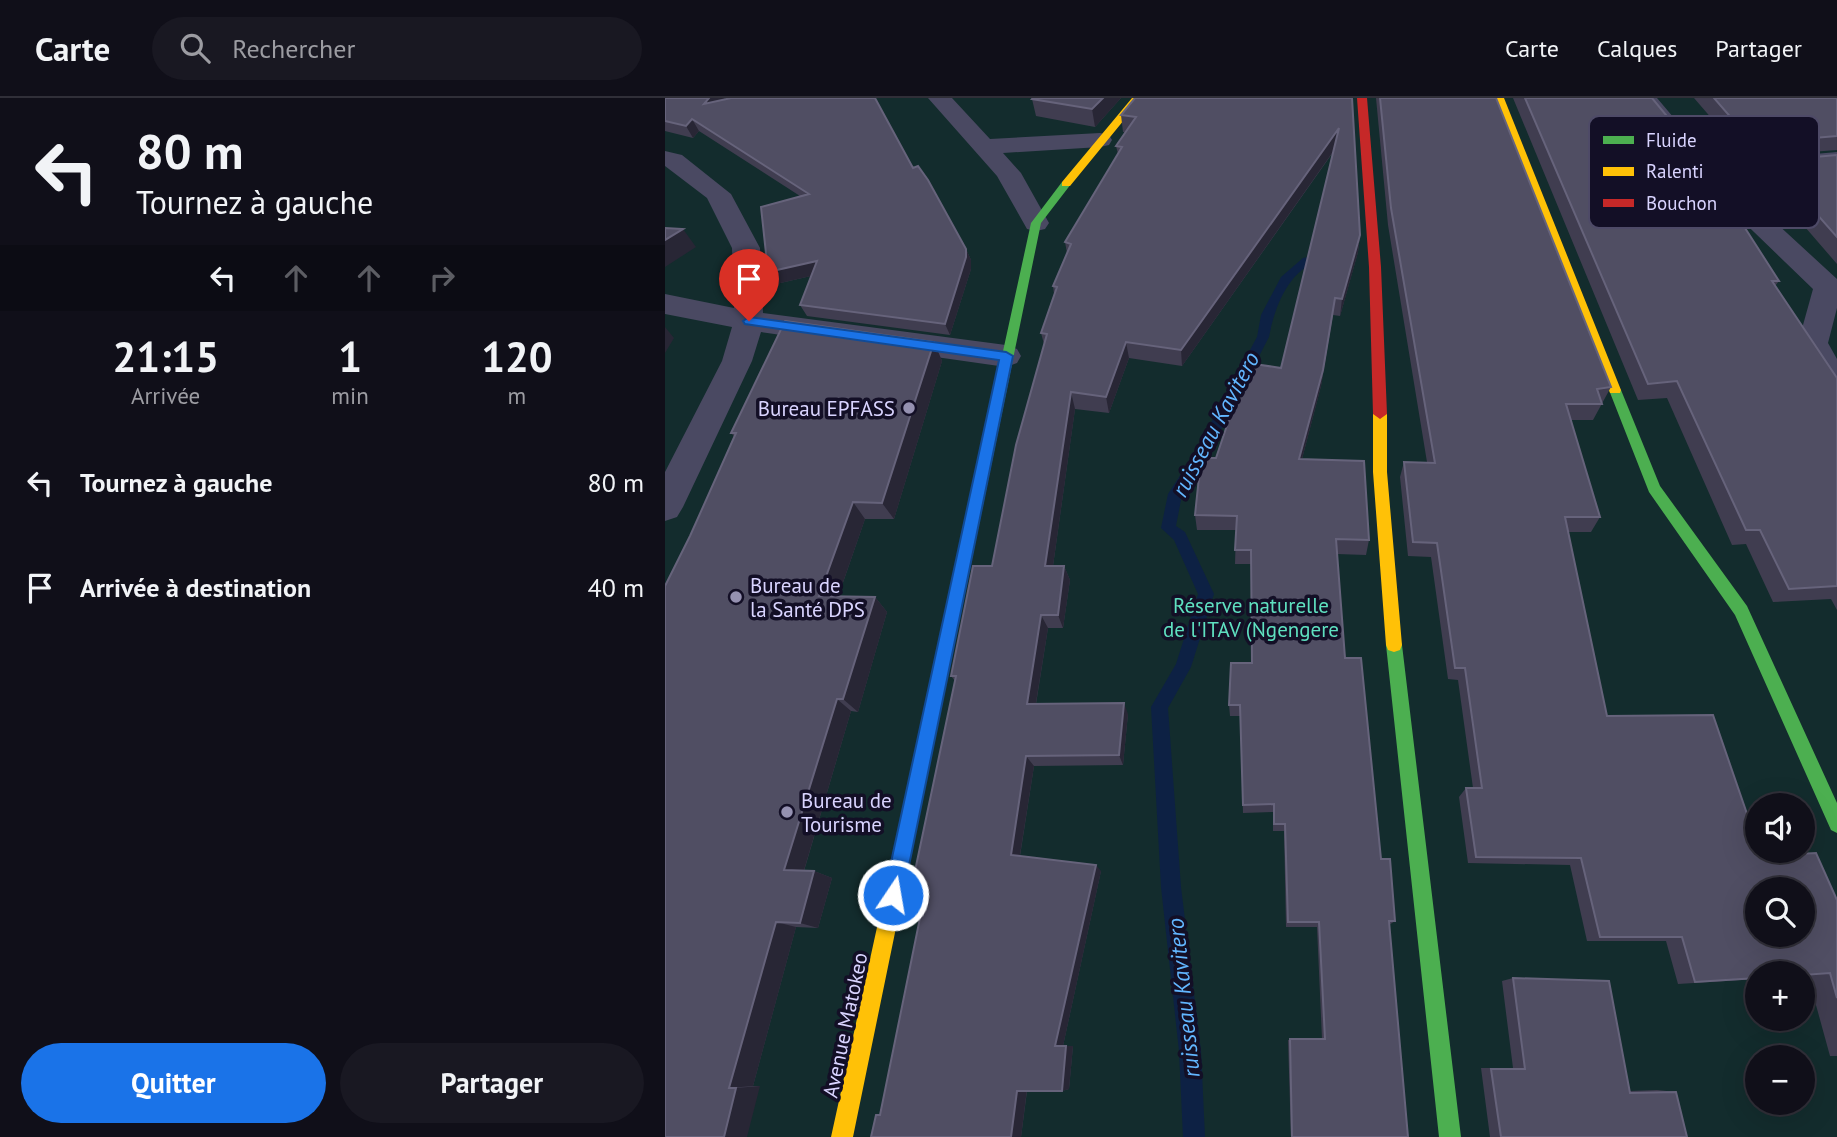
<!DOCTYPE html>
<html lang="fr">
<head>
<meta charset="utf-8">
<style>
  :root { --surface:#100f19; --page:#191822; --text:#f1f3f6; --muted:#9c9ca2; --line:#302f38; --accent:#1a73e8 }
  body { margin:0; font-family:"PT Sans",sans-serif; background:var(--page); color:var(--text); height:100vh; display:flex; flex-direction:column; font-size:26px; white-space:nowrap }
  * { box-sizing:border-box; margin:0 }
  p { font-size:23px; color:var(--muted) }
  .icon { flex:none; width:38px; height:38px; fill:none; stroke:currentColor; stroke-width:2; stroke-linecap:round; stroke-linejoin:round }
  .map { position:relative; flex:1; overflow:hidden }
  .details { display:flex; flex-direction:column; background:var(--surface); width:665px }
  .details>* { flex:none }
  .top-card { background:#100f19; color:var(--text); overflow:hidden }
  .fabs { position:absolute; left:1080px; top:695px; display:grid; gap:14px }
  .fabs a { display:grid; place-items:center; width:70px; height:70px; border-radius:50%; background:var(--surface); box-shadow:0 7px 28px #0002,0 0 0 2px var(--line); font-size:35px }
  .pin { position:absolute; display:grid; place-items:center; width:60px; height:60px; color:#fff; margin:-72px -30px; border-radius:50% 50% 50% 0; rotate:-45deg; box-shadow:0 0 7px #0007 }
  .pin .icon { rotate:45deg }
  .me { position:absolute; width:77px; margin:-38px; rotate:12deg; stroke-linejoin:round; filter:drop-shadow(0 0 5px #0008) }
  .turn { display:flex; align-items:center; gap:24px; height:147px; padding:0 21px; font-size:32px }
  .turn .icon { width:91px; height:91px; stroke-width:2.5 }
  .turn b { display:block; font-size:49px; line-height:60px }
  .lanes { display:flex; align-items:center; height:66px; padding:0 21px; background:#0003; justify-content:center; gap:35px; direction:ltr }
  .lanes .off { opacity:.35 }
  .eta { display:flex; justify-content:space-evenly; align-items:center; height:119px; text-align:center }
  .eta b { font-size:42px; font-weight:800; line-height:49px }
  .cta { display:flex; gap:14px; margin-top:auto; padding:14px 21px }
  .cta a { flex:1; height:80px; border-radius:42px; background:var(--accent); color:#fff; font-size:28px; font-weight:800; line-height:80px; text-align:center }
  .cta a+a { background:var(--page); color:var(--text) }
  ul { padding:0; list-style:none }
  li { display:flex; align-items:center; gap:21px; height:105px; padding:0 21px }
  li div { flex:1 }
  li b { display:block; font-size:26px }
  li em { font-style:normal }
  header { display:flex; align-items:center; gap:42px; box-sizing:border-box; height:98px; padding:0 35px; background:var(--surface); border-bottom:2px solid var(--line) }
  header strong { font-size:33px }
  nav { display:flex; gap:38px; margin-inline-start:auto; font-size:24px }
  .search { width:490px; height:63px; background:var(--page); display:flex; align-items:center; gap:18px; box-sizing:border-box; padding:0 24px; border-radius:38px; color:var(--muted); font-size:26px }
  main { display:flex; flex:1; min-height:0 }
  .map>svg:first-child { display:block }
</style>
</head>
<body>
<header>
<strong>Carte</strong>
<div class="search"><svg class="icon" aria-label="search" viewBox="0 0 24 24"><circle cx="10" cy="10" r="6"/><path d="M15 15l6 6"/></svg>Rechercher</div>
<nav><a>Carte</a><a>Calques</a><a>Partager</a></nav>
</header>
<main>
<section class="details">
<div class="top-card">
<div class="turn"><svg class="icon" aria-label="left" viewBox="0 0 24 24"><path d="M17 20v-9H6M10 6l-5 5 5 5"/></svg><div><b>80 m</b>Tournez à gauche</div></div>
<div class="lanes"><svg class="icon" aria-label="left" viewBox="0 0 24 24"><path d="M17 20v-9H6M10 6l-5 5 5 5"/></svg><svg class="icon off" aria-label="ahead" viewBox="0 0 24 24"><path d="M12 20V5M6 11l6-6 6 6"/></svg><svg class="icon off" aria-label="ahead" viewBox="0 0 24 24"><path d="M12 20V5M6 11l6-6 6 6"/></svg><svg class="icon off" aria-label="right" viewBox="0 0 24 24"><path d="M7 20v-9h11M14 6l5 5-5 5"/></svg></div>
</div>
<div class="eta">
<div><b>21:15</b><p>Arrivée</p></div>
<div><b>1</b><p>min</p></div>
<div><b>120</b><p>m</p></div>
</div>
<ul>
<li><svg class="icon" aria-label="left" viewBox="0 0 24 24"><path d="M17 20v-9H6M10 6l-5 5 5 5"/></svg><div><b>Tournez à gauche</b></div><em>80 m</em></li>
<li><svg class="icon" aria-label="arrive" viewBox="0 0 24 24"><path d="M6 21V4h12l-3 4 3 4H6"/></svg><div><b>Arrivée à destination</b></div><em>40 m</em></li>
</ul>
<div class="cta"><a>Quitter</a><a>Partager</a></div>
</section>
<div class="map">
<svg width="1172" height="1039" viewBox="0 0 1172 1039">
  <rect width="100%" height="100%" fill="#161421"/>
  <path fill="#132c2d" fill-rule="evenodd" d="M 0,0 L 1172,0 L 1172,1039 L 0,1039 ZM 1092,707 L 1138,707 L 1138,752 L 1092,752 ZM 1092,791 L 1138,791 L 1138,836 L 1092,836 ZM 1092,875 L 1138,875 L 1138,920 L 1092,920 ZM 1092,959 L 1138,959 L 1138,1004 L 1092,1004 Z"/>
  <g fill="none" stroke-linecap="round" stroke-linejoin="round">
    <path fill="#0d2144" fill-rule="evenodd" d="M 663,155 L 667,157 L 667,161 C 660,163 651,163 645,167 C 620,180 609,213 604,239 L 539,364 L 517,397 L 511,428 L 520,434 L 549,496 L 526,569 L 503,610 L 516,789 L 536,953 L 540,1039 L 518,1039 L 514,953 L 496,789 L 486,609 L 511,566 L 533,496 L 509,442 L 496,430 L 503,396 L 529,356 L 592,239 L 596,217 L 616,179 L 638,160 Z"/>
    <path fill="#4a4962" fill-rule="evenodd" d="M 263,0 L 287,0 L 325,41 L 435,35 L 444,37 L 447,42 L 444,47 L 435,49 L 338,55 L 356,75 L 384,125 L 380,131 L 371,133 L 362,131 L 332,78 Z
      M 969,0 L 992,0 L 1047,65 L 1172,54 L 1172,68 L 1061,79 L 1172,181 L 1172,210 L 1163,245 L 1172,261 L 1172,300 L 1161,297 L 1133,245 L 1148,191 L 1031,78 Z
      M 0,53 L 17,57 L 66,96 L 95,150 L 98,215 L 341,247 L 352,251 L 356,258 L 352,265 L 341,269 L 96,234 L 87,263 L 18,409 L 12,419 L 0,423 L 0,374 L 57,263 L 67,229 L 0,216 L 0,196 L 69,210 L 67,150 L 42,100 L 0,68 Z"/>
    <path fill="#4caf50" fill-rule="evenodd" d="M 397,84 L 406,86 L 376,125 L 277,606 L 275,611 L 269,614 L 263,611 L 261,606 L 366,125 Z
      M 950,287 L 956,292 L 995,388 L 1082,508 L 1172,705 L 1172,735 L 1166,732 L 1070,517 L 984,394 L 944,292 Z
      M 729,540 L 735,542 L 737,547 L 796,1039 L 774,1039 L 721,547 L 723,542 Z"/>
    <path fill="#ffc107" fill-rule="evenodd" d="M 467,0 L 477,0 L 405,88 L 397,88 L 397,84 Z
      M 829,0 L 839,0 L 956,292 L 955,295 L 945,295 L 944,292 Z
      M 715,311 L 722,316 L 722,374 L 737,547 L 735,552 L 729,554 L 723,552 L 721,547 L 708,374 L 708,316 Z
      M 269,598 L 275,601 L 277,606 L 188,1039 L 166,1039 L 261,606 L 263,601 Z"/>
    <path fill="#c62828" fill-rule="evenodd" d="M 692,0 L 702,0 L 716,169 L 722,316 L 715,321 L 708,316 L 704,169 Z"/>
  </g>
  <path fill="#403d50" d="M 0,0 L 60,0 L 59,2 L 248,70 L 301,151 L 306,162 L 306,171 L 285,237 L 142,218 L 135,207 L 146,178 L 111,186 L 135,98 L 34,33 L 28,40 L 0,33 Z
    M 456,0 L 430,29 L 371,18 L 367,1 Z
    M 687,0 L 695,137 L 693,154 L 675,218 L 668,217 L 656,288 L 637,361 L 704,442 L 701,457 L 672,456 L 680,560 L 716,761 L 730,823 L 724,827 L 743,1039 L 626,1039 L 623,942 L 657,941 L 652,829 L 621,829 L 619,733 L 608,733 L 608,714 L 578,715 L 575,618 L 565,618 L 564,607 L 587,565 L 586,466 L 570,466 L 571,432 L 532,432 L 530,417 L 551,360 L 616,270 L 669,53 L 517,268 L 464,260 L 444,315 L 410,311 L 388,468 L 399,468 L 405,482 L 398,530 L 383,530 L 371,606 L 463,616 L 458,667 L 369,668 L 355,758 L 436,773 L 398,948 L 408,948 L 404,991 L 397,993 L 362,993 L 356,1039 L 206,1039 L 211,1017 L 215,1016 L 256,816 L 242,811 L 290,583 L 286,578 L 327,468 L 379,246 L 376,235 L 389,196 L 388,188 L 402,155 L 400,144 L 453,56 L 451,48 L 460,34 L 458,34 L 456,17 Z
    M 711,0 L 831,0 L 946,289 L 928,322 L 906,322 L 935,419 L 926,434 L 903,434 L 942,618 L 1097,758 L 1172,802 L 1172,958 L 1165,958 L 1143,878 L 1138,878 L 1138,875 L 1092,875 L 1092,881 L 1013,886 L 1001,843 L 922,843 L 905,767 L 803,765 L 794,699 L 801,690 L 808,690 L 793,582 L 783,581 L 766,459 L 743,458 L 735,379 L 739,364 L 762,364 L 723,127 Z
    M 848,0 L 987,0 L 1114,183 L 1110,188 L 1172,280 L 1172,512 L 1166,501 L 1108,504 L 1081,446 L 1067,447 L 1002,300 L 973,302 Z
    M 1029,0 L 1172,0 L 1172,52 L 1080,59 Z
    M 1172,57 L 1172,166 L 1096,78 L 1105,63 Z
    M 269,244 L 277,263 L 229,421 L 200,421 L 173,499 L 210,499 L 222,514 L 193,614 L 186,613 L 139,773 L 149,773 L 167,780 L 153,830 L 131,829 L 88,988 L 95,988 L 0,1039 L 25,438 L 69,338 L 66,335 Z
    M 848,880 L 965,993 L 992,992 L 1011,994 L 1022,1039 L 825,1039 L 816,970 L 848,970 L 837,883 Z"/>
  <path fill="#282635" d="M 44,0 L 60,0 L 46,17 L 39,6 Z
    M 438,0 L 456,0 L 430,29 L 427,11 Z
    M 27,21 L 34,33 L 28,40 L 21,28 Z
    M 674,30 L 672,48 L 517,268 L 516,252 Z
    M 18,131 L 31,149 L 0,169 L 0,142 Z
    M 695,137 L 693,154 L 675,218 L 677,201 Z
    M 301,151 L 306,162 L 306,171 L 285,237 L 280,226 Z
    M 152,163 L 159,175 L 111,186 L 103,174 Z
    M 670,200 L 656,288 L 633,376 L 634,361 Z
    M 0,229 L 9,240 L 0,255 Z
    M 269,244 L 277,263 L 229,421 L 217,405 Z
    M 461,244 L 464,260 L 444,315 L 441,299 Z
    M 406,294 L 410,311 L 386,482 L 380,468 Z
    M 188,404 L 200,421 L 168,513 L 154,498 Z
    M 399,468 L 405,482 L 398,530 L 393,517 Z
    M 210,499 L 222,514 L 193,614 L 178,601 Z
    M 376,517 L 383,530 L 369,617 L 362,606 Z
    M 172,601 L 186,613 L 137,779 L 119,772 Z
    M 459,605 L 463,616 L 458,667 L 454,657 Z
    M 361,658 L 369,668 L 354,763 L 346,757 Z
    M 431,767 L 436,773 L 398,948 L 390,948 Z
    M 149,773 L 167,780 L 153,830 L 135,825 Z
    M 111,824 L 131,829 L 88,988 L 64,990 Z
    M 401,948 L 408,948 L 404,991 L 397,993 Z
    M 95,988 L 82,1039 L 59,1039 L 71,990 Z
    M 362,991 L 356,1039 L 346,1039 L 352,993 Z"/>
  <path fill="#504e63" stroke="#66637b" stroke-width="2" fill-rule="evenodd" d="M 0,0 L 44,0 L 39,6 L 66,0 L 210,0 L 248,70 L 253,68 L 263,82 L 301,151 L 301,159 L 280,226 L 135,207 L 152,163 L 103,174 L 96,109 L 144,96 L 27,21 L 21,28 L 0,23 Z
    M 368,0 L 438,0 L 427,11 L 367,1 Z
    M 470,0 L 687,0 L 695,137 L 677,201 L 670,200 L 658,272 L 634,361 L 699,363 L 704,442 L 671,441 L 680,560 L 696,560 L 716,761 L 725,761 L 730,823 L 724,823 L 743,1039 L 627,1039 L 625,941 L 660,941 L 654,824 L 623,824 L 620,726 L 609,726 L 609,706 L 578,707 L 575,607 L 564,607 L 566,565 L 587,565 L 586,452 L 570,452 L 572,418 L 530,417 L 536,360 L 551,360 L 583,265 L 616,270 L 674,30 L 516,252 L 461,244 L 441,299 L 406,294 L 380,468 L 399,468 L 393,517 L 376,517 L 362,606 L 459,605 L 454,657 L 361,658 L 346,757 L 431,767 L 390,948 L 401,948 L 397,993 L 352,993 L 346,1039 L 206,1039 L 211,1017 L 215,1017 L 257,810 L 242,811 L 291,578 L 286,578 L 308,468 L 327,468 L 351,347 L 382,236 L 376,235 L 392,189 L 388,188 L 406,146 L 400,144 L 457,49 L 451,48 L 471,19 L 456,17 Z
    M 715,0 L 831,0 L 946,289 L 932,291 L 937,306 L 901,306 L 935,419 L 900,419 L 942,618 L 1048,617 L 1092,745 L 1092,752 L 1095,752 L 1097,758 L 1151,755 L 1172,802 L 1172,900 L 1165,875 L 1138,877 L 1138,875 L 1092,875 L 1092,880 L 1030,884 L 1017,839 L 935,839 L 916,760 L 811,759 L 801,690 L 817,690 L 800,570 L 790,570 L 772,445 L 748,444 L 739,364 L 770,365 L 726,110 ZM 1092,791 L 1138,791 L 1138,836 L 1092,836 Z
    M 860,0 L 987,0 L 1030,52 L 1114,183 L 1107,183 L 1172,280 L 1172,488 L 1124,491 L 1095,432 L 1081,432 L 1012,283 L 983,286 Z
    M 1049,0 L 1172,0 L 1172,38 L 1088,45 Z
    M 1172,57 L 1172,139 L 1105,63 Z
    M 0,130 L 18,131 L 0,142 Z
    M 120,223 L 269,244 L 217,405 L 188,404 L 154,498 L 210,499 L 178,601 L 172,601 L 119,772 L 149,773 L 135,825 L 111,824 L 64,990 L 71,990 L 59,1039 L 0,1039 L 0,488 L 25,438 L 71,335 L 66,335 Z
    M 848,880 L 944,883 L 965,995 L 1011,994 L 1022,1039 L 836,1039 L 826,971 L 860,971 Z"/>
  <path fill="#1a73e8" stroke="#114b97" stroke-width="2" d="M 84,219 L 341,254 L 348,258 L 238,797 L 235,804 L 228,806 L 222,804 L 219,797 L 334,262 L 80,226 L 78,223 Z"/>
  <g fill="#9591b1" stroke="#130f26" stroke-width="2.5">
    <circle cx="244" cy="310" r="7"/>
    <circle cx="71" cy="499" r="7"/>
    <circle cx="122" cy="714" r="7"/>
  </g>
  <g text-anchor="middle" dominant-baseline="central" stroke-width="7" stroke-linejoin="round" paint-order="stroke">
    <g font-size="21" fill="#d9d4ff" stroke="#130f26" text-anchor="start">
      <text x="230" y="310" text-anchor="end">Bureau EPFASS</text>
      <text x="85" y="487">Bureau de<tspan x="85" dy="24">la Santé DPS</tspan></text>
      <text x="136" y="702">Bureau de<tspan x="136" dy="24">Tourisme</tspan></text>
    </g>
    <g font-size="21" fill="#5fe0c0" stroke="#130f26">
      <text x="586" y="507">Réserve naturelle<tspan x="586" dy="24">de l'ITAV (Ngengere</tspan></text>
    </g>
    <g font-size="21" fill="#d9d4ff" stroke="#130f26">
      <text transform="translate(180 927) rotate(-78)">Avenue Matokeo</text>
    </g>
    <g font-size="23" font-style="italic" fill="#62b6ff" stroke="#130f26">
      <text transform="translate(550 326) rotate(-62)">ruisseau Kavitero</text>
      <text transform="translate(518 900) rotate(-96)">ruisseau Kavitero</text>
    </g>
  </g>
  <rect x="924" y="18" width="230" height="112" rx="10" fill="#130f26" stroke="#4e4a67" stroke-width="2"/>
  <rect x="938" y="38" width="31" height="8" fill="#4caf50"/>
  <rect x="938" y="69" width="31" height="9" fill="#ffc107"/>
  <rect x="938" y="101" width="31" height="8" fill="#c62828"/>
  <g font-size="19" fill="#d9d4ff">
    <text x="981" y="49">Fluide</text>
    <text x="981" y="80">Ralenti</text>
    <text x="981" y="112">Bouchon</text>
  </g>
</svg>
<div class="fabs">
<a><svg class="icon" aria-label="sound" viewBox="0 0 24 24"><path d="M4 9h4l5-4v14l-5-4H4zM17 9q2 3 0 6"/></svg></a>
<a><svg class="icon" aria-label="search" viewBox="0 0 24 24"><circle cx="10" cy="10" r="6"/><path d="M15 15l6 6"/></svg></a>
<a>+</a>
<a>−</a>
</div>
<div class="pin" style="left:84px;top:223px;background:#d93025"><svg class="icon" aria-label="arrive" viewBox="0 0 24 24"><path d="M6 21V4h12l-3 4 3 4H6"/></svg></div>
<svg class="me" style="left:228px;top:797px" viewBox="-20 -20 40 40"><circle r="17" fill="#1a73e8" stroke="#fff" stroke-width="3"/><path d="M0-11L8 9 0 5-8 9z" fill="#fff"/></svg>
</div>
</main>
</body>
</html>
